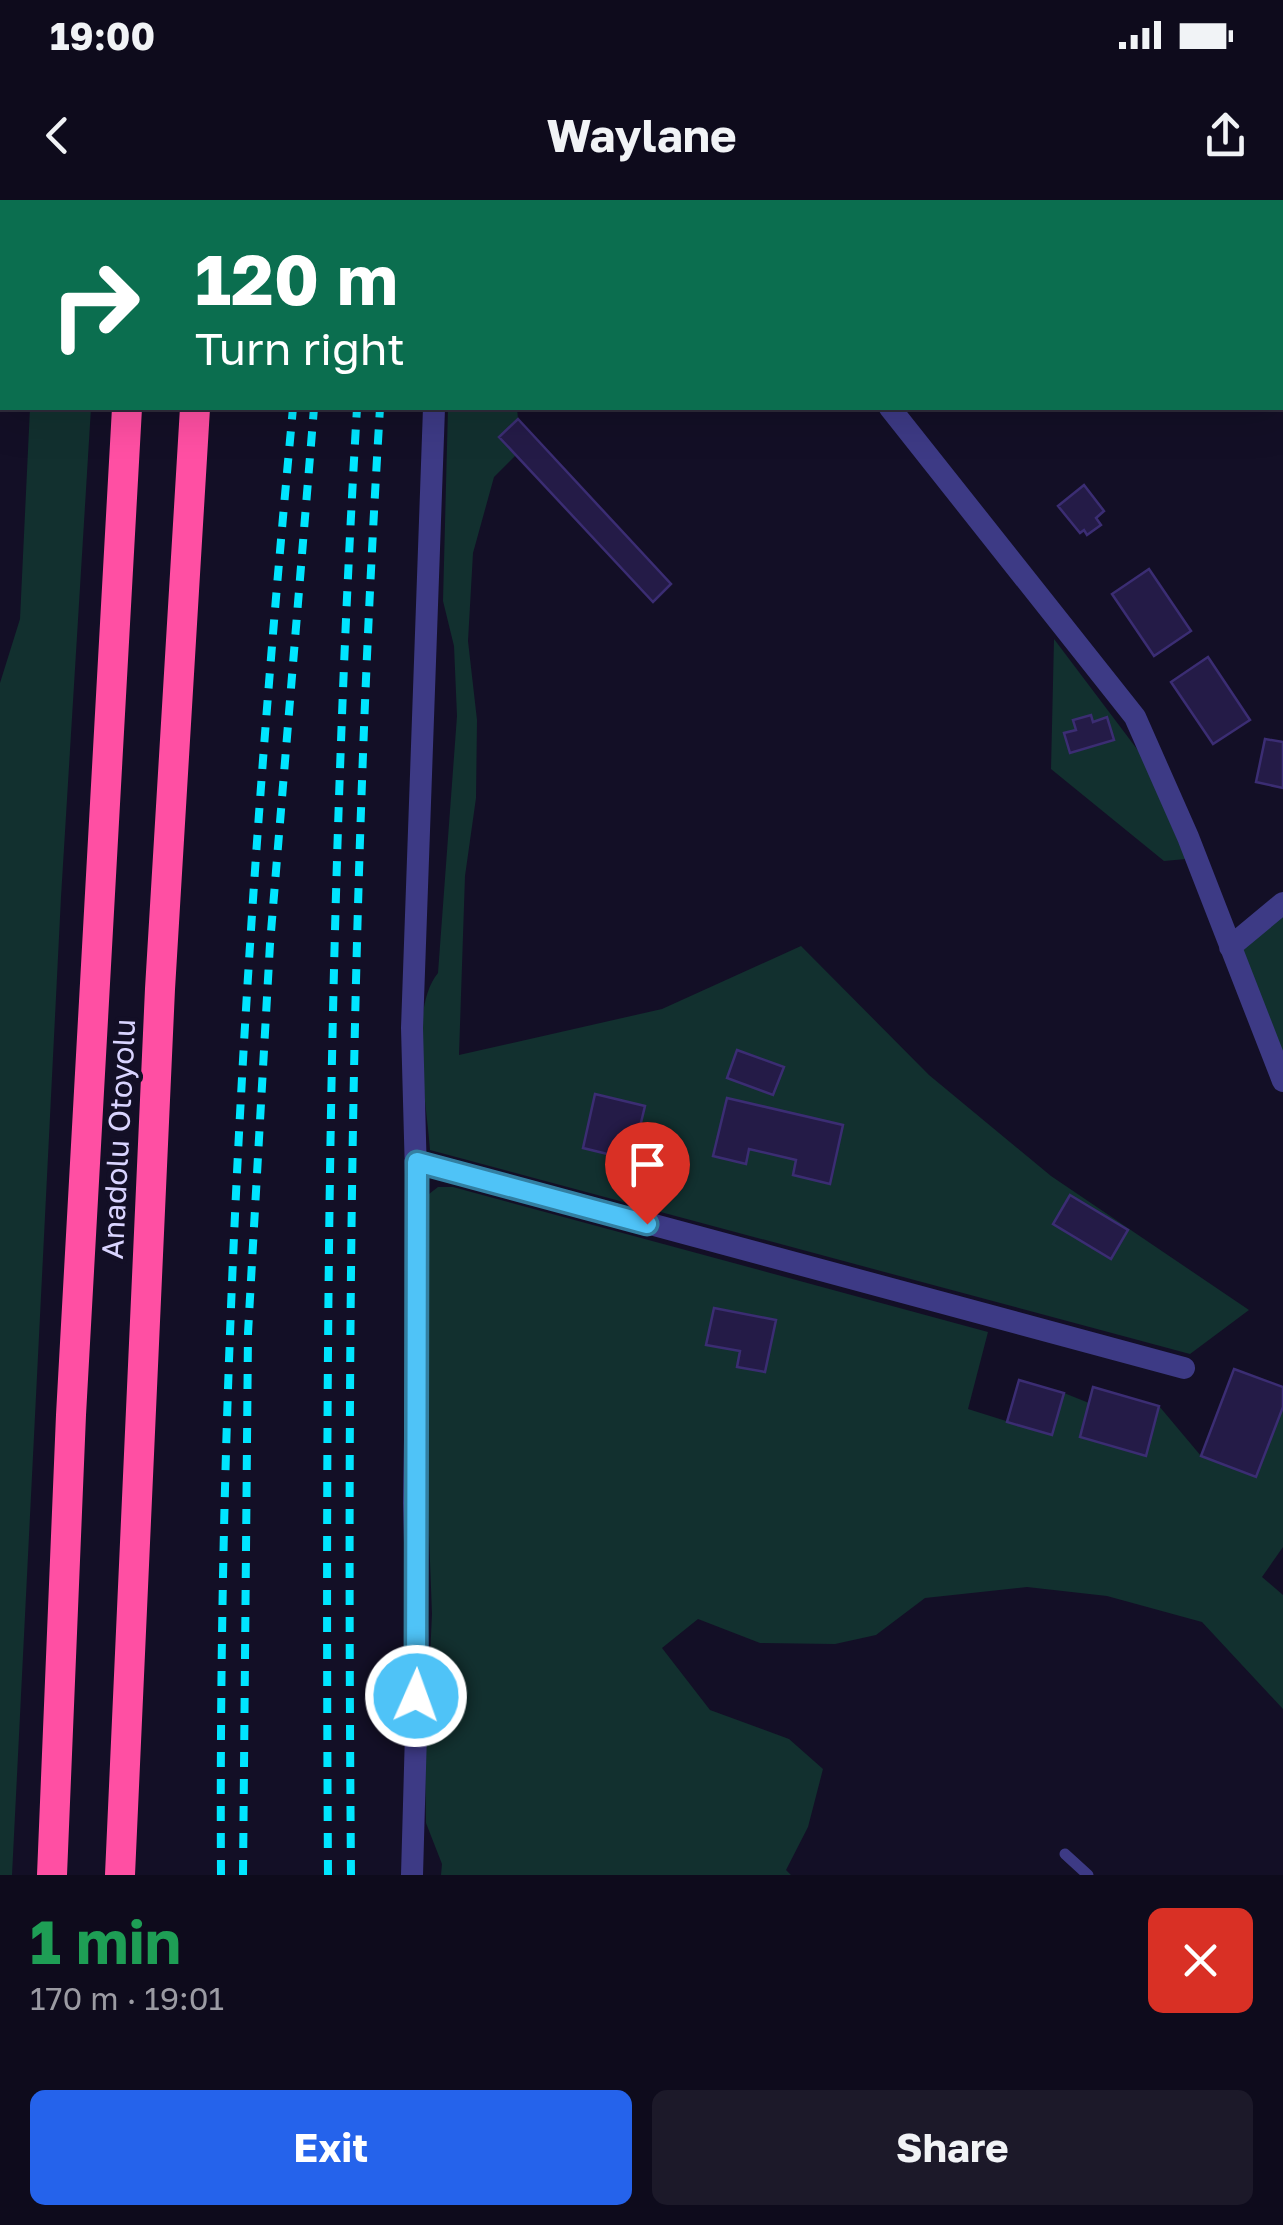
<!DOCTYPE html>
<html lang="en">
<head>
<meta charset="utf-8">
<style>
  :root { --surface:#0e0b1c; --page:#1c1929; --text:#f1f3f6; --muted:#9b9ba3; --line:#2e2b3b; --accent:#2563eb }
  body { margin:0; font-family:"Golos Text",sans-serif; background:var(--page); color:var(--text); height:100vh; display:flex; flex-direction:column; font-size:38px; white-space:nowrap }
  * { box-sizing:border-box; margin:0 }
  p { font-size:32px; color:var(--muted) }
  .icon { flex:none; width:55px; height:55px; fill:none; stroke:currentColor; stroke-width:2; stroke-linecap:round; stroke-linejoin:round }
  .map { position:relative; height:1675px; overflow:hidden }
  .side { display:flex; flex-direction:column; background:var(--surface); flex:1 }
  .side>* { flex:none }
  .guide { position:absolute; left:0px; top:0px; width:1285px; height:210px; box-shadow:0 10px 40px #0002,0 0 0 2px var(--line); background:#0b6e4f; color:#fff; overflow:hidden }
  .pin { position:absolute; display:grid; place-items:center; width:85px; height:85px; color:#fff; margin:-102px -42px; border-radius:50% 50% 50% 0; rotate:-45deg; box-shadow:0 0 10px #0007 }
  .pin .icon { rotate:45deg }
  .me { position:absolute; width:110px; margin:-55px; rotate:2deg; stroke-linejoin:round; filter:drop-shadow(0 0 8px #0008) }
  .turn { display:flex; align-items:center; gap:35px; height:210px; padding:0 30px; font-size:45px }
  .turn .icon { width:130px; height:130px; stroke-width:2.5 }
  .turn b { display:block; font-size:70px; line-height:85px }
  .round { display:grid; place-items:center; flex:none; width:105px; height:105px; border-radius:15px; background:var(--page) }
  .headline { display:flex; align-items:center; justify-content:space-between; height:170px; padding:0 30px }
  h1 { font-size:60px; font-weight:700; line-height:75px; color:#1e9e55 }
  .primary-button { display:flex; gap:20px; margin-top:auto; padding:20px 30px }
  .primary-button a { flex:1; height:115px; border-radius:15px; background:var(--accent); color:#fff; font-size:40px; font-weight:700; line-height:115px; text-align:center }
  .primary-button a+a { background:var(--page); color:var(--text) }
  .status { display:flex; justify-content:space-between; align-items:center; height:70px; padding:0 50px; background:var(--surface); direction:ltr }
  .status svg { height:28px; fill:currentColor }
  header { display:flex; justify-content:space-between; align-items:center; height:130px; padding:0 30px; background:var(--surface); font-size:45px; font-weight:700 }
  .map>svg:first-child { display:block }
</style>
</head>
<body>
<div class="status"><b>19:00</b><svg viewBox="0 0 49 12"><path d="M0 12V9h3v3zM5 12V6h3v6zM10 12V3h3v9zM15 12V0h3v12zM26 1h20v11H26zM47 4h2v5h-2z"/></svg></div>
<header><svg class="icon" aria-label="back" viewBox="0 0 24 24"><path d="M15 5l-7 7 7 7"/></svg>Waylane<svg class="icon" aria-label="share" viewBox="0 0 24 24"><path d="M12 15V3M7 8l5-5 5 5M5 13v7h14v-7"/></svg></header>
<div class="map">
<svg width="1283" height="1675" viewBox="0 0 1283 1675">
  <rect width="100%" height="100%" fill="#130f26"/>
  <path fill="#12302f" d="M 30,208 L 91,208 L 61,697 L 12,1675 L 0,1675 L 0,483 L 20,419 Z
    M 448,208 L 517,208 L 518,219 L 499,237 L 516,255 L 494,277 L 473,353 L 468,441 L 477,520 L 476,598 L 465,676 L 459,855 L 662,809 L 801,746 L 929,875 L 1051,976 L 1249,1110 L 1190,1154 L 430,950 C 427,904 408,809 438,773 L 457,516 L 454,446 L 443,401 Z
    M 1054,439 L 1140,553 L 1186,659 L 1164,661 L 1051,569 Z
    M 1283,703 L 1283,881 L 1230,747 Z
    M 438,987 L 453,987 L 988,1132 L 968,1209 L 1051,1235 L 1064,1193 L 1089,1203 L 1145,1255 L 1159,1206 L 1201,1256 L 1283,1207 L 1283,1347 L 1262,1377 L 1283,1395 L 1283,1509 L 1202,1422 L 1107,1396 L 1027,1387 L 925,1398 L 876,1435 L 835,1444 L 760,1443 L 698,1419 L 662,1448 L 710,1510 L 789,1539 L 823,1569 L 808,1627 L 786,1670 L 791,1675 L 441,1675 L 442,1664 L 426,1623 L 425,1563 L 432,1414 L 427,1283 L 429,994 Z"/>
  <path fill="#241b47" stroke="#3b2d73" stroke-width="2.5" d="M 518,219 L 671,384 L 653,402 L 499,237 Z
    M 1084,285 L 1104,311 L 1096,318 L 1101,325 L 1087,335 L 1084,330 L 1080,333 L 1058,306 Z
    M 1149,369 L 1191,431 L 1154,456 L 1112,394 Z
    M 1208,457 L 1250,520 L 1213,544 L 1171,482 Z
    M 1091,515 L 1093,522 L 1107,517 L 1114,540 L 1070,553 L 1064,533 L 1076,530 L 1073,520 Z
    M 1265,539 L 1283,542 L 1283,588 L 1256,582 Z
    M 737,850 L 784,867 L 773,895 L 727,878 Z
    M 595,894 L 645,906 L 632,960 L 583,948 Z
    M 727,898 L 843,925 L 830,984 L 793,975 L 796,960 L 749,949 L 746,964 L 713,956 Z
    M 1070,995 L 1128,1030 L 1111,1059 L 1053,1024 Z
    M 714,1108 L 776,1120 L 765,1172 L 737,1167 L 740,1151 L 706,1145 Z
    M 1234,1169 L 1283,1187 L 1283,1207 L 1256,1277 L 1201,1256 Z
    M 1019,1180 L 1064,1193 L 1052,1235 L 1007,1222 Z
    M 1093,1187 L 1159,1206 L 1146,1256 L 1080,1237 Z"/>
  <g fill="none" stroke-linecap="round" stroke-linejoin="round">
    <path stroke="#2fb8b0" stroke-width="5" stroke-dasharray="5 8" stroke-linecap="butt" d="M 546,0 L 546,2"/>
    <path stroke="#3d3a85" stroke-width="11" d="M 1065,1654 L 1088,1675"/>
    <path stroke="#3d3a85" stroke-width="22" d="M 700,0 L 703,2
      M 17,2 L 17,0
      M 450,2 L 450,0
      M 0,190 L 2,162
      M 890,208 L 1135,517 L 1188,637 L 1283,881
      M 1230,747 L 1283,703
      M 417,961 L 1184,1168
      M 412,1675 L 418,1462 L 414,1303 L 418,1048 L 412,828 L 434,208"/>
    <path stroke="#ff4fa3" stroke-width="30" d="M 143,2 L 143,0
      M 210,2 L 210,0
      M 52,1675 L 71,1215 L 127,208
      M 120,1675 L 160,789 L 195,208"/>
    <path stroke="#00e5ff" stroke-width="8" stroke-dasharray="15 12" stroke-linecap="butt" d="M 312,2 L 312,0
      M 334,2 L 334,0
      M 370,2 L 370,0
      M 393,2 L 393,0
      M 221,1675 C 218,1185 247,696 293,208
      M 243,1675 L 248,1133 L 270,744 L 314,208
      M 328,1675 C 325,1186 328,696 357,208
      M 351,1675 C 347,1186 350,696 380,208"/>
  </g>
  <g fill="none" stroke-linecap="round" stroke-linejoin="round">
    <g stroke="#337fa1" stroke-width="25">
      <path id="route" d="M 416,1496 L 417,962 L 647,1024"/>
    </g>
    <use href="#route" stroke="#4fc3f7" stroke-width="18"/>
  </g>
  <g text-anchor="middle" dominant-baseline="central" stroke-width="9" stroke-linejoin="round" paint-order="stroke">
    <g font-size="30" fill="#d9d4ff" stroke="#130f26">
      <text transform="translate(118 939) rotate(-87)">Anadolu Otoyolu</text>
    </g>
  </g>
</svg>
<div class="pin" style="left:647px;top:1024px;background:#d93025"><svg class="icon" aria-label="arrive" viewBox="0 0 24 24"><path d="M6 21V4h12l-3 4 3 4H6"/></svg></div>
<svg class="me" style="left:416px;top:1496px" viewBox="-20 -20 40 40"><circle r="17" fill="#4fc3f7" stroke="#fff" stroke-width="3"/><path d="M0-11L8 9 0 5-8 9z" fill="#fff"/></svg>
<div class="guide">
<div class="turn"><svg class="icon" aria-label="right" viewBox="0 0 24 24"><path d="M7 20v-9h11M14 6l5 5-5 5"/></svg><div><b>120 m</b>Turn right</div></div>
</div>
</div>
<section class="side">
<div class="headline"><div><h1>1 min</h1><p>170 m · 19:01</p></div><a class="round" style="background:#d93025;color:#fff"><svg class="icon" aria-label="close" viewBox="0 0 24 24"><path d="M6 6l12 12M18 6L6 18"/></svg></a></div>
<div class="primary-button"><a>Exit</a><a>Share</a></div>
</section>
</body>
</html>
